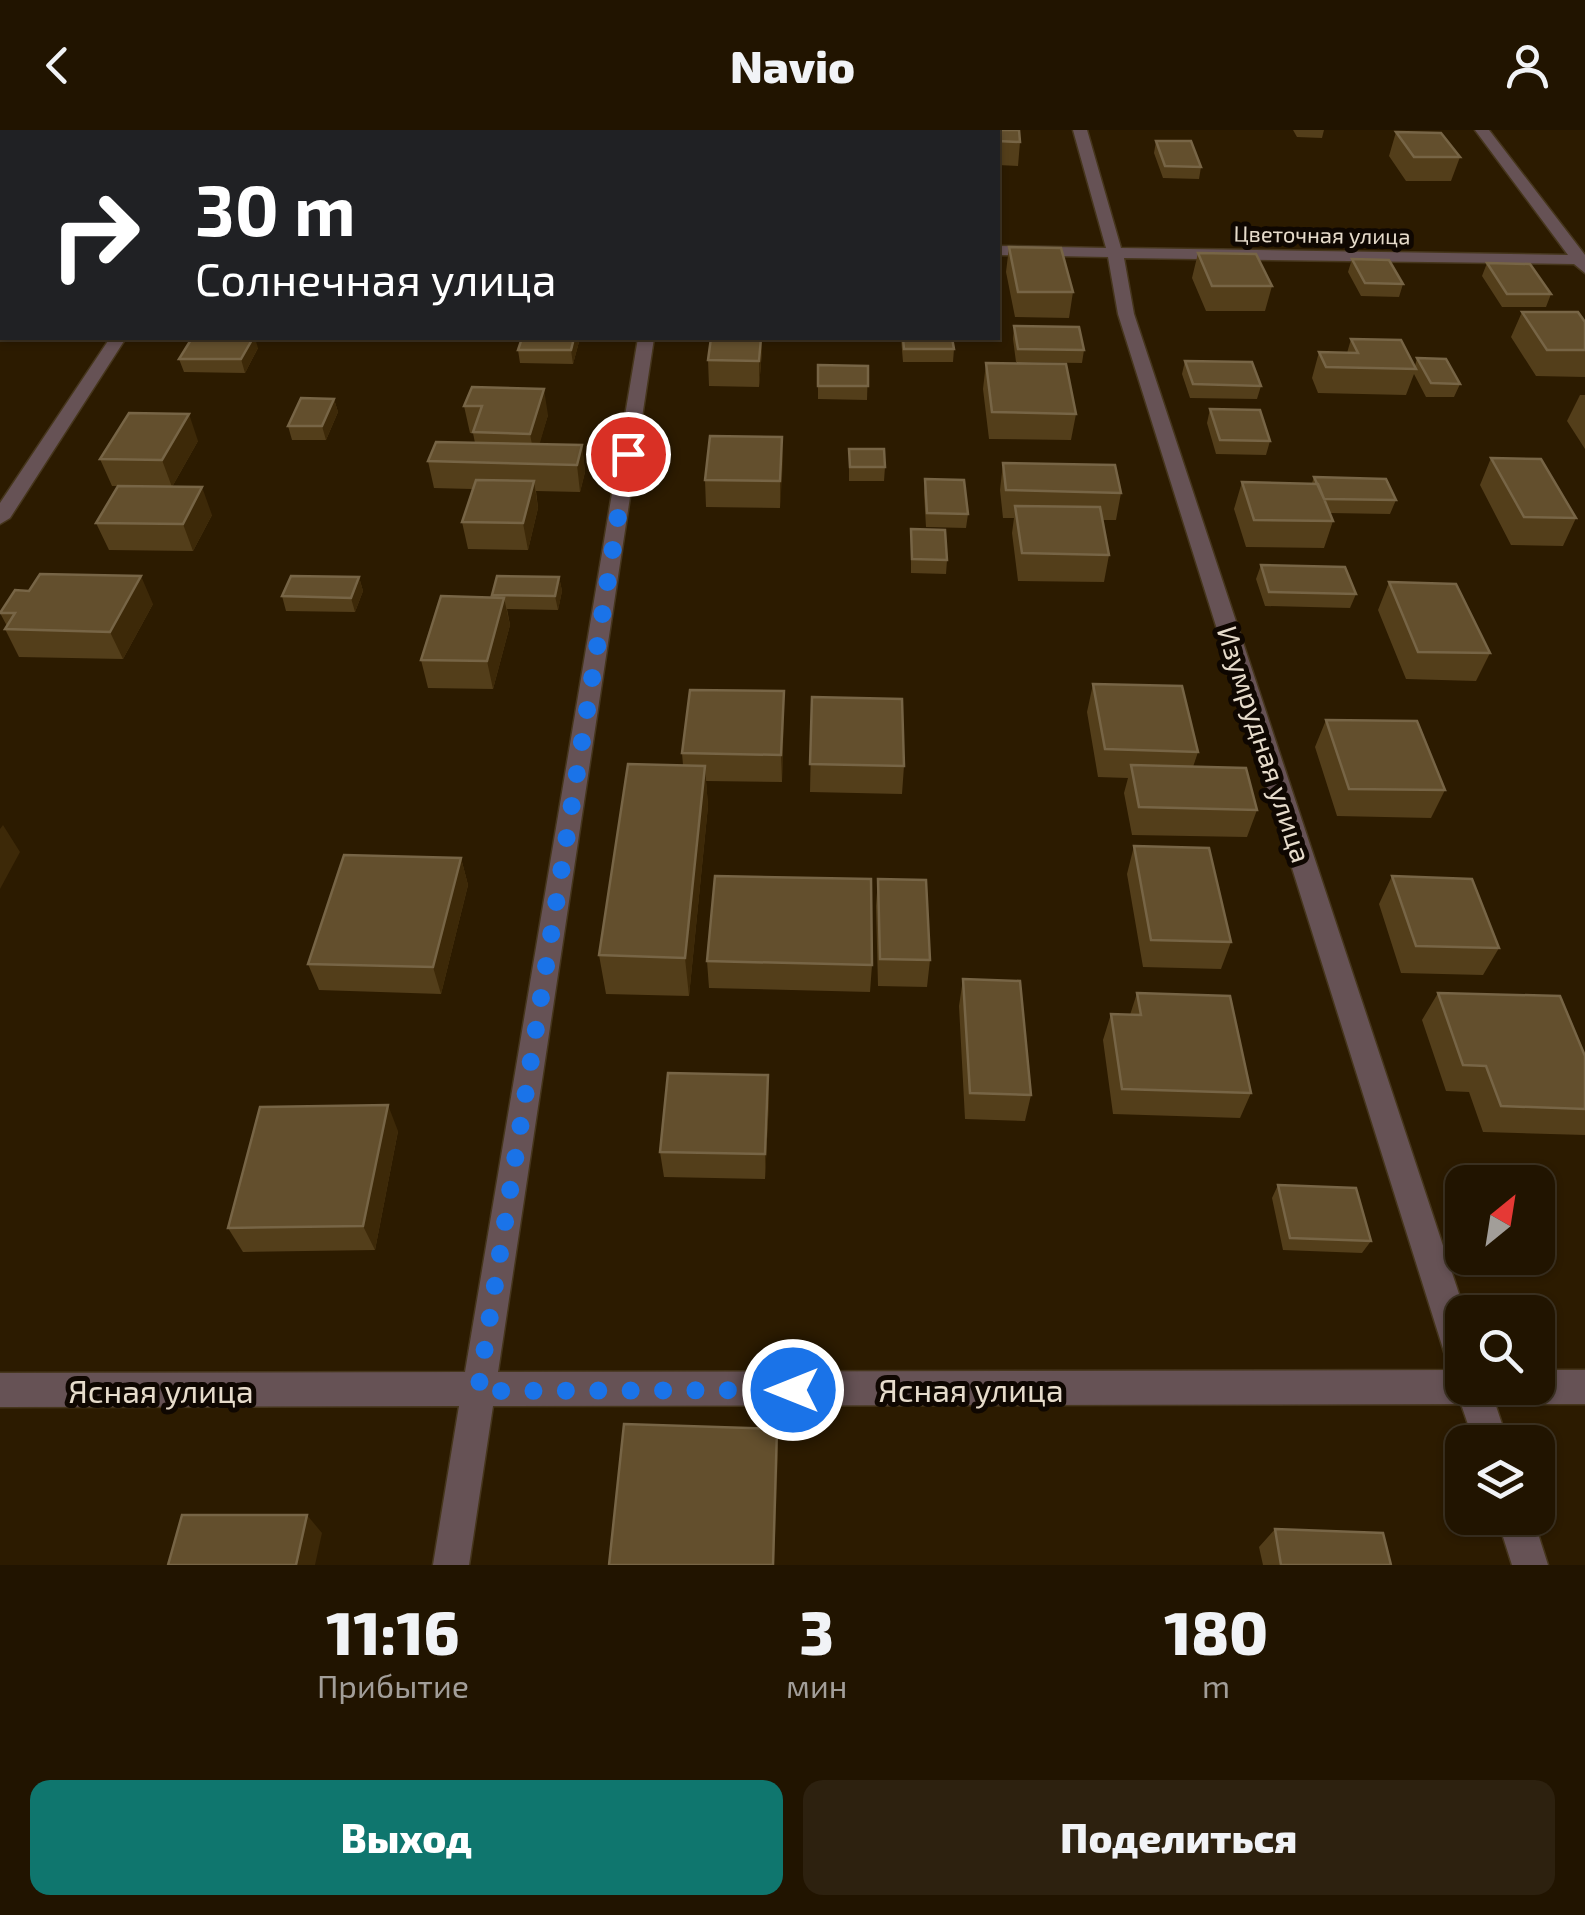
<!DOCTYPE html>
<html lang="ru">
<head>
<meta charset="utf-8">
<style>
  :root { --surface:#211400; --page:#2d210f; --text:#f1f3f6; --muted:#a29e99; --line:#3e3322; --accent:#0f766e }
  body { margin:0; font-family:"Exo 2",sans-serif; background:var(--page); color:var(--text); height:100vh; display:flex; flex-direction:column; font-size:38px; white-space:nowrap }
  * { box-sizing:border-box; margin:0 }
  p { font-size:32px; color:var(--muted) }
  .icon { flex:none; width:55px; height:55px; fill:none; stroke:currentColor; stroke-width:2; stroke-linecap:round; stroke-linejoin:round }
  .map { position:relative; height:1435px; overflow:hidden }
  .details { display:flex; flex-direction:column; background:var(--surface); flex:1 }
  .details>* { flex:none }
  .guide { position:absolute; left:0px; top:0px; width:1000px; height:210px; box-shadow:0 2px 8px #0004,0 0 0 2px var(--line); background:#202124; color:#fff; overflow:hidden }
  .needle { width:65px; rotate:30deg }
  .tools { position:absolute; left:1445px; top:1035px; display:grid; gap:20px }
  .tools a { display:grid; place-items:center; width:110px; height:110px; border-radius:20px; background:var(--surface); box-shadow:0 2px 8px #0004,0 0 0 2px var(--line); font-size:50px }
  .pin { position:absolute; display:grid; place-items:center; width:85px; height:85px; color:#fff; margin:-42px; border:5px solid #fff; border-radius:50%; box-shadow:0 2px 10px #0007 }
  .me { position:absolute; width:110px; margin:-55px; rotate:270deg; stroke-linejoin:round; filter:drop-shadow(0 0 8px #0008) }
  .turn { display:flex; align-items:center; gap:35px; height:210px; padding:0 30px; font-size:45px }
  .turn .icon { width:130px; height:130px; stroke-width:2.5 }
  .turn b { display:block; font-size:70px; line-height:85px }
  .eta { display:flex; justify-content:space-evenly; align-items:center; height:170px; text-align:center }
  .eta b { font-size:60px; font-weight:800; line-height:70px }
  .action { display:flex; gap:20px; margin-top:auto; padding:20px 30px }
  .action a { flex:1; height:115px; border-radius:20px; background:var(--accent); color:#fff; font-size:40px; font-weight:800; line-height:115px; text-align:center }
  .action a+a { background:var(--page); color:var(--text) }
  header { display:flex; justify-content:space-between; align-items:center; height:130px; padding:0 30px; background:var(--surface); font-size:45px; font-weight:800 }
  .map>svg:first-child { display:block }
</style>
</head>
<body>
<header><svg class="icon" aria-label="back" viewBox="0 0 24 24"><path d="M15 5l-7 7 7 7"/></svg>Navio<svg class="icon" aria-label="person" viewBox="0 0 24 24"><circle cx="12" cy="8" r="4"/><path d="M4 21q1-7 8-7t8 7"/></svg></header>
<div class="map">
<svg width="1585" height="1435" viewBox="0 0 1585 1435">
  <rect width="100%" height="100%" fill="#2c1b00"/>
  <g fill="none" stroke-linecap="round" stroke-linejoin="round">
    <g stroke="#46361c" stroke-width="28">
      <path id="service" d="M 354,2 L 356,0
        M 576,2 L 577,0"/>
    </g>
    <g stroke="#46361c" stroke-width="3">
      <path id="minor" d="M 668,0 L 682,0 L 682,2 L 669,2 Z
        M 1073,0 L 1087,0 L 1121,118 L 1568,125 L 1475,0 L 1489,0 L 1585,125 L 1585,143 L 1574,134 L 1124,128 L 1134,184 L 1465,1182 L 1462,1258 L 1490,1258 L 1508,1312 L 1474,1312 L 1461,1274 L 493,1276 L 469,1435 L 433,1435 L 459,1276 L 0,1277 L 0,1243 L 465,1242 L 638,208 L 654,208 L 498,1242 L 1459,1240 L 1450,1237 L 1445,1225 L 1118,184 L 1108,127 L 998,125 L 998,116 L 1106,118 Z
        M 110,208 L 126,208 L 10,388 L 0,394 L 0,373 Z
        M 1538,1240 L 1585,1240 L 1585,1274 L 1538,1274 L 1526,1269 L 1521,1258 L 1538,1258 Z
        M 1497,1388 L 1533,1388 L 1548,1435 L 1512,1435 Z"/>
    </g>
    <use href="#service" stroke="#665255" stroke-width="25"/>
    <use href="#minor" fill="#665255" fill-rule="evenodd"/>
  </g>
  <path fill="#533e1a" d="M 147,0 L 200,0 L 198,2 L 148,2 Z
    M 365,0 L 545,0 L 546,2 L 365,2 Z
    M 951,0 L 1019,0 L 1020,12 L 1018,36 L 998,35 L 998,2 L 951,2 Z
    M 1293,0 L 1324,0 L 1322,8 L 1297,7 Z
    M 1396,2 L 1460,27 L 1451,51 L 1406,51 L 1389,26 Z
    M 1156,11 L 1201,37 L 1199,49 L 1163,48 L 1154,23 Z
    M 2,109 L 2,200 L 0,200 L 0,112 Z
    M 1009,117 L 1073,162 L 1069,188 L 1015,187 L 1006,142 Z
    M 1198,123 L 1272,156 L 1265,181 L 1206,181 L 1192,148 Z
    M 1352,129 L 1403,154 L 1399,167 L 1361,166 L 1348,142 Z
    M 1487,133 L 1551,164 L 1546,177 L 1502,177 L 1482,146 Z
    M 1522,182 L 1585,192 L 1585,247 L 1536,246 L 1511,207 Z
    M 1014,196 L 1084,220 L 1082,233 L 1016,232 L 1013,209 Z
    M 522,208 L 580,208 L 573,234 L 520,233 L 518,220 Z
    M 901,208 L 952,208 L 954,219 L 953,232 L 903,232 Z
    M 1351,209 L 1415,236 L 1417,228 L 1460,254 L 1454,267 L 1426,267 L 1414,244 L 1406,265 L 1318,263 L 1312,248 L 1319,222 L 1347,223 Z
    M 258,218 L 245,243 L 184,242 L 179,229 Z
    M 762,221 L 759,257 L 709,256 L 708,230 Z
    M 1185,231 L 1261,256 L 1257,269 L 1190,268 L 1182,244 Z
    M 986,233 L 1076,284 L 1071,310 L 989,309 L 983,259 Z
    M 818,235 L 868,236 L 867,270 L 818,269 Z
    M 472,257 L 548,285 L 539,314 L 582,315 L 585,342 L 580,362 L 536,361 L 538,378 L 528,420 L 468,419 L 462,392 L 472,359 L 434,358 L 428,331 L 475,313 L 473,303 L 470,303 L 464,276 Z
    M 1580,265 L 1585,265 L 1585,319 L 1567,291 Z
    M 334,269 L 338,282 L 326,310 L 292,310 L 288,296 Z
    M 1210,279 L 1270,311 L 1266,325 L 1216,324 L 1207,293 Z
    M 782,307 L 780,378 L 706,377 L 705,350 Z
    M 198,311 L 172,357 L 112,356 L 100,329 Z
    M 849,319 L 885,337 L 884,351 L 849,351 Z
    M 1491,328 L 1576,388 L 1563,416 L 1511,415 L 1480,355 Z
    M 1003,333 L 1121,363 L 1116,390 L 1102,390 L 1109,425 L 1104,452 L 1018,451 L 1012,403 L 1014,388 L 1003,388 L 1000,360 Z
    M 1314,347 L 1396,370 L 1390,384 L 1330,383 L 1333,391 L 1324,418 L 1246,417 L 1234,379 L 1242,352 L 1312,353 Z
    M 925,349 L 968,384 L 966,398 L 926,397 L 924,363 Z
    M 212,385 L 193,421 L 109,420 L 96,393 Z
    M 911,399 L 947,430 L 946,444 L 911,443 Z
    M 1261,435 L 1356,464 L 1350,478 L 1265,476 L 1256,449 Z
    M 359,447 L 363,461 L 355,482 L 286,481 L 282,466 Z
    M 559,447 L 562,461 L 558,480 L 507,479 L 510,495 L 493,559 L 428,558 L 421,530 L 492,468 L 492,465 Z
    M 1389,452 L 1490,523 L 1476,551 L 1406,549 L 1378,480 Z
    M 153,474 L 123,529 L 19,527 L 5,499 L 7,496 L 0,483 Z
    M 1093,554 L 1198,622 L 1193,637 L 1257,680 L 1247,707 L 1132,705 L 1124,663 L 1128,648 L 1098,647 L 1087,582 Z
    M 784,561 L 782,652 L 706,651 L 708,676 L 689,866 L 606,864 L 599,825 L 683,635 L 682,623 Z
    M 812,567 L 904,636 L 902,664 L 810,662 Z
    M 1326,590 L 1445,660 L 1431,688 L 1337,686 L 1315,617 Z
    M 1134,716 L 1231,812 L 1221,839 L 1143,837 L 1127,744 Z
    M 461,728 L 468,755 L 441,864 L 319,860 L 308,834 Z
    M 1392,746 L 1499,818 L 1483,845 L 1401,843 L 1379,774 Z
    M 878,749 L 930,830 L 927,857 L 878,856 L 876,776 Z
    M 707,831 L 872,835 L 870,862 L 709,858 Z
    M 963,849 L 1031,965 L 1025,991 L 965,989 L 959,876 Z
    M 1137,863 L 1251,963 L 1240,988 L 1113,984 L 1103,910 L 1111,884 L 1130,885 Z
    M 1438,863 L 1585,926 L 1585,1005 L 1483,1002 L 1469,962 L 1446,961 L 1422,890 Z
    M 769,971 L 765,1049 L 664,1047 L 660,1022 Z
    M 398,1001 L 375,1120 L 243,1122 L 228,1098 Z
    M 1278,1055 L 1371,1111 L 1362,1123 L 1283,1120 L 1272,1068 Z
    M 1275,1399 L 1391,1435 L 1263,1435 L 1259,1417 Z"/>
  <path fill="#3d2908" d="M 532,0 L 545,0 L 546,2 L 533,2 Z
    M 253,208 L 255,208 L 258,218 L 245,243 L 241,229 Z
    M 574,208 L 580,208 L 573,234 L 571,220 Z
    M 761,208 L 762,208 L 762,221 L 759,257 L 759,231 Z
    M 544,259 L 548,285 L 535,330 L 530,304 Z
    M 334,269 L 338,282 L 326,310 L 322,296 Z
    M 189,284 L 198,311 L 172,357 L 162,330 Z
    M 782,307 L 783,334 L 780,378 L 780,351 Z
    M 582,315 L 585,342 L 580,362 L 577,335 Z
    M 534,351 L 538,378 L 528,420 L 523,393 Z
    M 202,357 L 212,385 L 193,421 L 183,394 Z
    M 141,446 L 153,474 L 123,529 L 110,502 Z
    M 359,447 L 363,461 L 355,482 L 351,468 Z
    M 559,447 L 562,461 L 558,480 L 555,466 Z
    M 504,468 L 510,495 L 493,559 L 487,531 Z
    M 784,561 L 784,589 L 782,652 L 781,625 Z
    M 705,636 L 708,676 L 689,866 L 685,828 Z
    M 3,695 L 20,722 L 0,759 L 0,699 Z
    M 461,728 L 468,755 L 441,864 L 433,837 Z
    M 768,945 L 769,971 L 765,1049 L 765,1024 Z
    M 388,975 L 398,1001 L 375,1120 L 363,1096 Z
    M 777,1299 L 778,1328 L 774,1435 L 773,1435 Z
    M 307,1385 L 322,1403 L 315,1435 L 296,1435 Z"/>
  <path fill="#634f2d" stroke="#776546" stroke-width="2.5" d="M 410,0 L 476,0 L 475,2 L 409,2 Z
    M 733,0 L 774,1 L 773,2 L 733,2 Z
    M 953,0 L 1019,0 L 1020,12 L 998,11 L 998,2 L 953,2 Z
    M 1396,2 L 1441,3 L 1460,27 L 1414,27 Z
    M 1156,11 L 1191,11 L 1201,37 L 1165,36 Z
    M 2,109 L 2,174 L 0,174 L 0,112 Z
    M 1009,117 L 1061,118 L 1073,162 L 1018,162 Z
    M 1198,123 L 1256,124 L 1272,156 L 1212,156 Z
    M 1352,129 L 1389,130 L 1403,154 L 1365,153 Z
    M 1487,133 L 1530,134 L 1551,164 L 1507,164 Z
    M 1522,182 L 1578,182 L 1585,192 L 1585,220 L 1547,220 Z
    M 1014,196 L 1079,197 L 1084,220 L 1018,219 Z
    M 192,208 L 253,208 L 241,229 L 179,229 Z
    M 522,208 L 574,208 L 571,220 L 518,220 Z
    M 711,208 L 761,208 L 759,231 L 708,230 Z
    M 903,208 L 952,208 L 954,219 L 904,219 Z
    M 1351,209 L 1401,210 L 1416,239 L 1326,237 L 1319,222 L 1358,223 Z
    M 1417,228 L 1446,229 L 1460,254 L 1431,253 Z
    M 1185,231 L 1252,232 L 1261,256 L 1193,254 Z
    M 986,233 L 1066,234 L 1076,284 L 992,282 Z
    M 818,235 L 868,236 L 868,256 L 818,256 Z
    M 472,257 L 544,259 L 530,304 L 473,302 L 482,276 L 464,276 Z
    M 301,268 L 334,269 L 322,296 L 288,296 Z
    M 1210,279 L 1260,280 L 1270,311 L 1220,310 Z
    M 129,283 L 189,284 L 162,330 L 100,329 Z
    M 710,306 L 782,307 L 780,351 L 705,350 Z
    M 436,312 L 582,315 L 577,335 L 428,331 Z
    M 849,319 L 884,319 L 885,337 L 850,337 Z
    M 1491,328 L 1541,329 L 1576,388 L 1524,387 Z
    M 1003,333 L 1115,335 L 1121,363 L 1006,360 Z
    M 1314,347 L 1386,349 L 1396,370 L 1324,369 Z
    M 925,349 L 964,350 L 968,384 L 927,383 Z
    M 476,350 L 534,351 L 523,393 L 462,392 Z
    M 1242,352 L 1318,354 L 1333,391 L 1254,390 Z
    M 118,356 L 202,357 L 183,394 L 96,393 Z
    M 1015,376 L 1100,377 L 1109,425 L 1022,423 Z
    M 911,399 L 945,400 L 947,430 L 912,429 Z
    M 1261,435 L 1345,437 L 1356,464 L 1269,462 Z
    M 40,444 L 141,446 L 110,502 L 5,499 L 15,483 L 0,483 L 15,460 L 29,461 Z
    M 291,446 L 359,447 L 351,468 L 282,466 Z
    M 497,446 L 559,447 L 555,466 L 492,465 Z
    M 1389,452 L 1456,454 L 1490,523 L 1418,522 Z
    M 441,466 L 504,468 L 487,531 L 421,530 Z
    M 1093,554 L 1182,556 L 1198,622 L 1105,619 Z
    M 690,560 L 784,561 L 781,625 L 682,623 Z
    M 812,567 L 902,569 L 904,636 L 810,634 Z
    M 1326,590 L 1417,591 L 1445,660 L 1349,659 Z
    M 628,634 L 705,636 L 685,828 L 599,825 Z
    M 1131,635 L 1246,638 L 1257,680 L 1139,677 Z
    M 1134,716 L 1209,718 L 1231,812 L 1151,810 Z
    M 344,725 L 461,728 L 433,837 L 308,834 Z
    M 715,746 L 871,749 L 872,835 L 707,831 Z
    M 1392,746 L 1472,749 L 1499,818 L 1416,816 Z
    M 878,749 L 926,750 L 930,830 L 880,829 Z
    M 963,849 L 1020,851 L 1031,965 L 970,963 Z
    M 1137,863 L 1230,866 L 1251,963 L 1122,959 L 1111,884 L 1141,885 Z
    M 1438,863 L 1560,866 L 1585,926 L 1585,979 L 1501,976 L 1486,936 L 1463,935 Z
    M 668,943 L 768,945 L 765,1024 L 660,1022 Z
    M 388,975 L 363,1096 L 228,1098 L 260,977 Z
    M 1278,1055 L 1356,1058 L 1371,1111 L 1290,1108 Z
    M 624,1294 L 777,1299 L 773,1435 L 609,1435 Z
    M 182,1385 L 307,1385 L 296,1435 L 168,1435 Z
    M 1275,1399 L 1383,1403 L 1391,1435 L 1281,1435 Z"/>
  <g fill="none" stroke-linecap="round" stroke-linejoin="round">
    <path stroke="#1a73e8" stroke-width="18" stroke-dasharray="0 32.4" d="M 628,324 L 478,1261 L 793,1260"/>
  </g>
  <g text-anchor="middle" dominant-baseline="central" stroke-width="10" stroke-linejoin="round" paint-order="stroke">
    <g font-size="22" fill="#e6dbcb" stroke="#0f0701">
      <text transform="translate(1322 104) rotate(1)">Цветочная улица</text>
    </g>
    <g font-size="28" fill="#e6dbcb" stroke="#0f0701">
      <text transform="translate(1265 614) rotate(72)">Изумрудная улица</text>
    </g>
    <g font-size="32" fill="#e6dbcb" stroke="#0f0701">
      <text x="971" y="1259">Ясная улица</text>
      <text x="161" y="1260">Ясная улица</text>
    </g>
  </g>
</svg>
<div class="tools">
<a><svg class="needle" viewBox="-14 -14 28 28"><path d="M0-13l5 13h-10z" fill="#e53935"/><path d="M0 13l5-13h-10z" fill="#a29e99"/></svg></a>
<a><svg class="icon" aria-label="search" viewBox="0 0 24 24"><circle cx="10" cy="10" r="6"/><path d="M15 15l6 6"/></svg></a>
<a><svg class="icon" aria-label="layers" viewBox="0 0 24 24"><path d="M12 4l9 5-9 5-9-5zM3 14l9 5 9-5"/></svg></a>
</div>
<div class="pin" style="left:628px;top:324px;background:#d93025"><svg class="icon" aria-label="arrive" viewBox="0 0 24 24"><path d="M6 21V4h12l-3 4 3 4H6"/></svg></div>
<svg class="me" style="left:793px;top:1260px" viewBox="-20 -20 40 40"><circle r="17" fill="#1a73e8" stroke="#fff" stroke-width="3"/><path d="M0-11L8 9 0 5-8 9z" fill="#fff"/></svg>
<div class="guide">
<div class="turn"><svg class="icon" aria-label="right" viewBox="0 0 24 24"><path d="M7 20v-9h11M14 6l5 5-5 5"/></svg><div><b>30 m</b>Солнечная улица</div></div>
</div>
</div>
<section class="details">
<div class="eta">
<div><b>11:16</b><p>Прибытие</p></div>
<div><b>3</b><p>мин</p></div>
<div><b>180</b><p>m</p></div>
</div>
<div class="action"><a>Выход</a><a>Поделиться</a></div>
</section>
</body>
</html>
